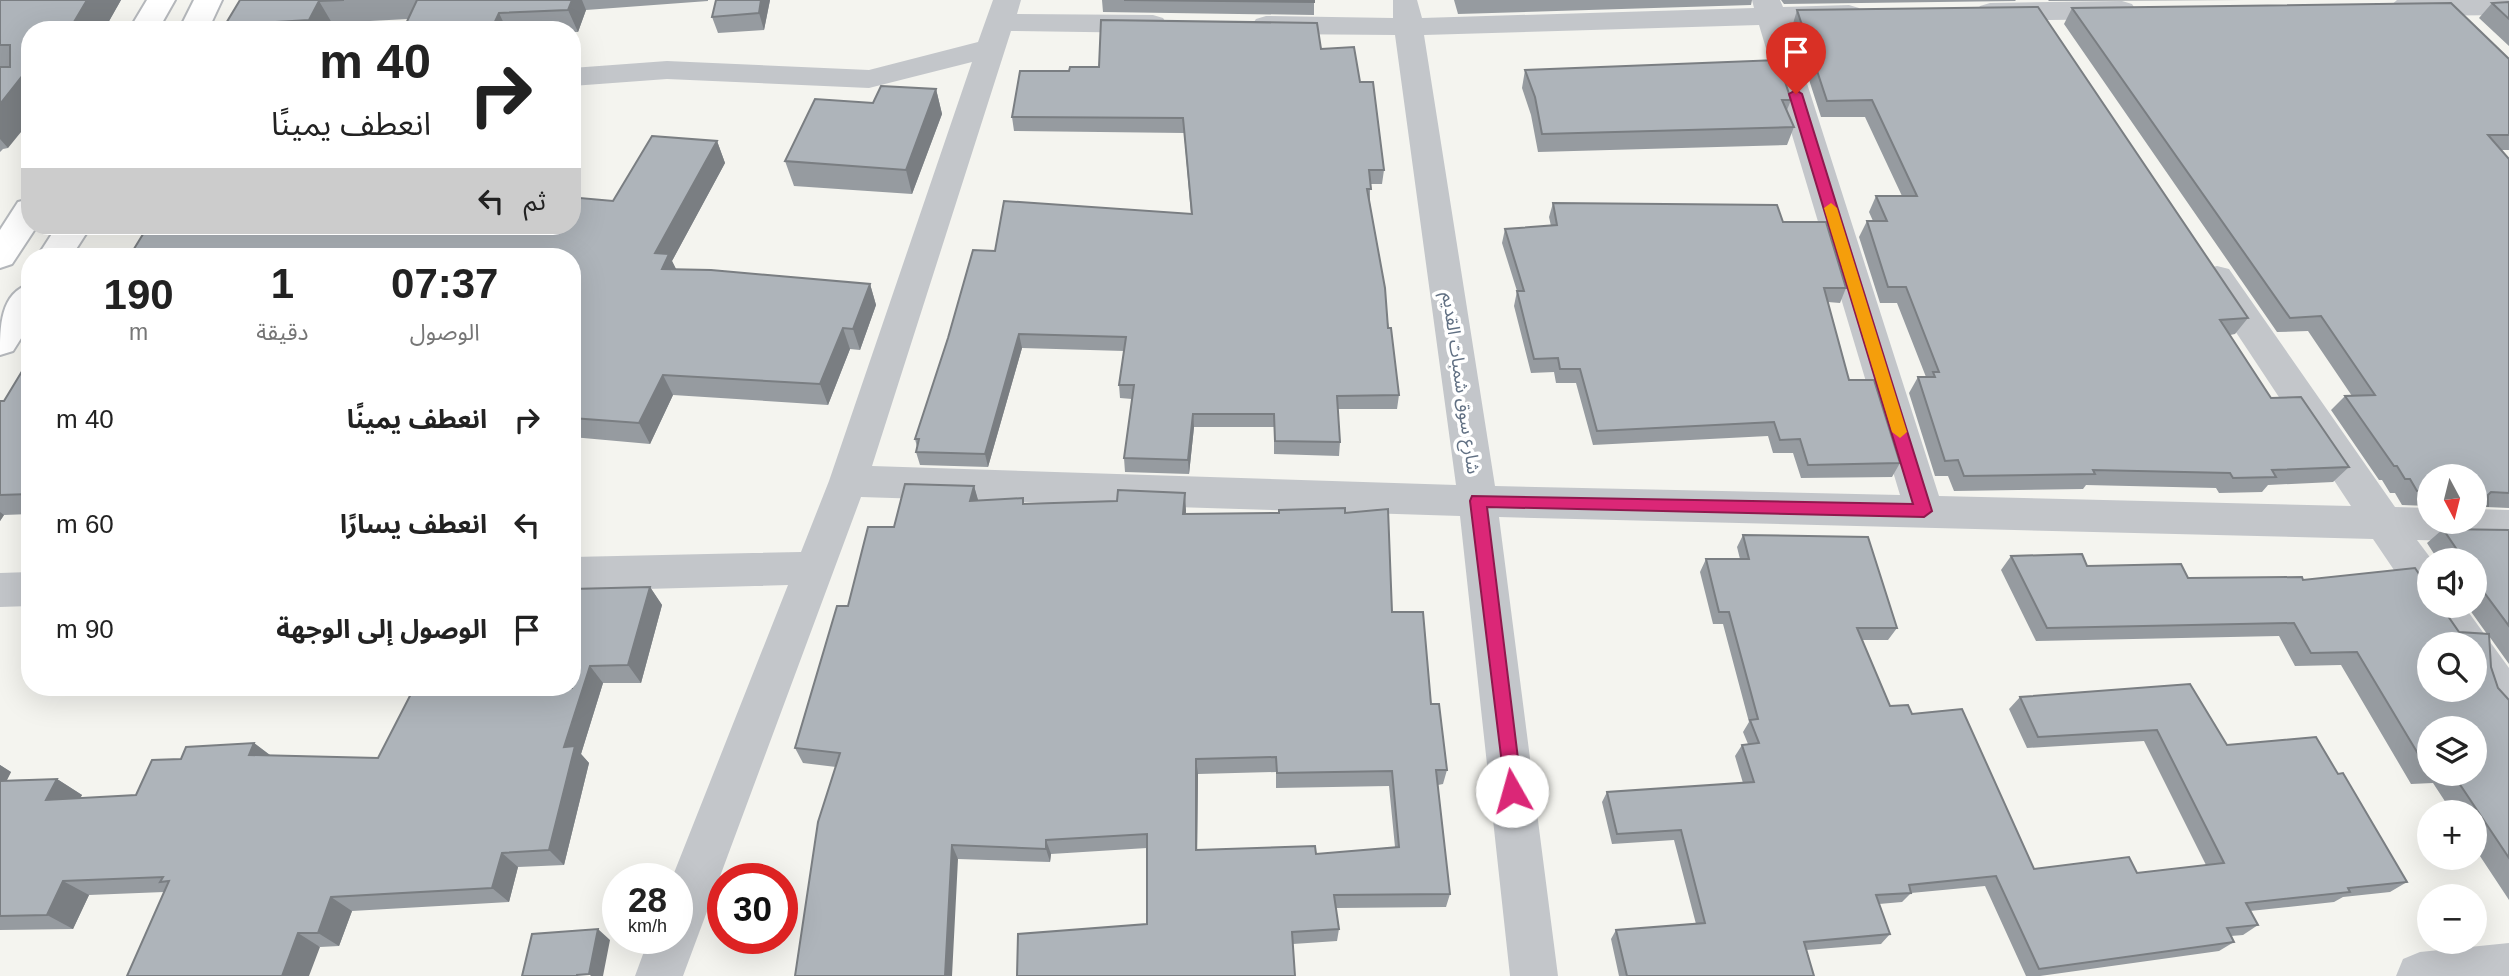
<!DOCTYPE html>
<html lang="ar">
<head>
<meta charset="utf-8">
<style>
  :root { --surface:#fff; --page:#f2f2f2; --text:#222; --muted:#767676 }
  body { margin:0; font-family:Arial,"Noto Sans Arabic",sans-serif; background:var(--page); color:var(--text); direction:rtl; height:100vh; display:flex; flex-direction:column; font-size:26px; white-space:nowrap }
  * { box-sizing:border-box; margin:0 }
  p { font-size:23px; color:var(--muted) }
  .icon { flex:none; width:38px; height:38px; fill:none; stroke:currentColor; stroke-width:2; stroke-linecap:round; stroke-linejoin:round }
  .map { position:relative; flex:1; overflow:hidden; direction:ltr }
  .details { position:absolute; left:21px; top:248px; width:560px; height:448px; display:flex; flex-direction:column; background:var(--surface); border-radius:28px; box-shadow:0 7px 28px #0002; direction:rtl }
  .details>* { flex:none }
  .top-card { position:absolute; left:21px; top:21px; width:560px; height:214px; border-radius:28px; box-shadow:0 7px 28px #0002; direction:rtl; background:#fff; color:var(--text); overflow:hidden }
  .needle { width:46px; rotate:173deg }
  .buttons { position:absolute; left:2417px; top:464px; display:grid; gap:14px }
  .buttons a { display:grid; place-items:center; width:70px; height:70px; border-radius:50%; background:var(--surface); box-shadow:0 7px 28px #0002; font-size:35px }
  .speed { position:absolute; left:602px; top:863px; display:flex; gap:14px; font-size:35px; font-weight:700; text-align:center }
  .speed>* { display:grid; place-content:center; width:91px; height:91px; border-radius:50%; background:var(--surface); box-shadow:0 7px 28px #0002; line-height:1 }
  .speed small { font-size:18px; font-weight:400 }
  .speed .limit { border:10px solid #d22; background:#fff; color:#111 }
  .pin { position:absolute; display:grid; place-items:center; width:60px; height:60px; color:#fff; margin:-72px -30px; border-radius:50% 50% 50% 0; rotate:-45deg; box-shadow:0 0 7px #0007 }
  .pin .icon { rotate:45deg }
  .me { position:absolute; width:77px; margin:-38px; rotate:353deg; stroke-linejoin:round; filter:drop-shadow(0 0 5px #0008) }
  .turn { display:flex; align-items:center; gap:24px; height:147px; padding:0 35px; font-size:32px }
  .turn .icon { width:91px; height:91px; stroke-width:2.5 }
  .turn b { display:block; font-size:49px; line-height:60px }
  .then { display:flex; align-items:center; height:66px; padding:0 35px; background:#0003; gap:14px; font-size:26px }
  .eta { display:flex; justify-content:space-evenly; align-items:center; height:119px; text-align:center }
  .eta b { font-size:42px; font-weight:700; line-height:49px }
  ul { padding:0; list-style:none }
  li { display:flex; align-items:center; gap:21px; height:105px; padding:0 35px }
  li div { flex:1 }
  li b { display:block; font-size:26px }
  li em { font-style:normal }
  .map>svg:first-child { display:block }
</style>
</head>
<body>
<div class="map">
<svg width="2509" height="976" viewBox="0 0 2509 976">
  <rect width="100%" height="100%" fill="#f4f4ef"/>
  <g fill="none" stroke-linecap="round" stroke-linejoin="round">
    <g stroke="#b5b8bc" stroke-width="4">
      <path id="highway" d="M 147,0 L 175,0 L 158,30 L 129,30 Z
        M 194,0 L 222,0 L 208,30 L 179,30 Z
        M 30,199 L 30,226 L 37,226 L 12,264 L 0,268 L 0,230 L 18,202 Z
        M 57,226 L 91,226 L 71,257 L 37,257 Z
        M 30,284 L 30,324 L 13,351 L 0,355 C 0,327 0,293 30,284 Z"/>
    </g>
    <path fill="#c3c6ca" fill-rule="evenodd" d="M 993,0 L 1021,0 L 1017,14 L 1153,15 L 1163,18 L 1167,24 L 1163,30 L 1153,33 L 1011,31 L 872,466 L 1456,485 L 1395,35 L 1266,34 L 1256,31 L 1252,25 L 1256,19 L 1266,16 L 1393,18 L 1393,0 L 1417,0 L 1422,18 L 1754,8 L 1752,0 L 1780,0 L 1783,7 L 1849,5 L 1859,8 L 1863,14 L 1859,20 L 1788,24 L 1939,496 L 2351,506 L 2200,278 L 2205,269 L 2217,266 L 2229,269 L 2395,507 L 2429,508 L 2429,522 L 2474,522 L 2474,509 L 2509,510 L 2509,542 L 2417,540 L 2432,560 L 2429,560 L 2429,606 L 2464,606 L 2509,668 L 2509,721 C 2472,707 2474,678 2474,644 L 2444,644 L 2427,618 L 2422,604 L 2415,601 L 2373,539 L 1499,517 L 1558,976 L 1510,976 L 1460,516 L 861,497 L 683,976 L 635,976 L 649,938 L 677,938 L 677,878 L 672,878 L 788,585 L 572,591 L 572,557 L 801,552 L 829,481 L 972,62 L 869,88 L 667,79 L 572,86 L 572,68 L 667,61 L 869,70 L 978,42 ZM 1759,25 L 1900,495 L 1495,486 L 1424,35 Z
      M 2509,0 L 2509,15 L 2403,16 L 2393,13 L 2389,7 L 2397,0 Z
      M 2122,1 L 2132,4 L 2136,10 L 2132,16 L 2122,19 L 1990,21 L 1980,18 L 1976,12 L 1980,6 L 1990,3 Z
      M 30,572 L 30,606 L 0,607 L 0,573 Z
      M 2509,943 L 2509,976 L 2396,976 L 2403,959 L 2420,952 Z"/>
    <use href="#highway" fill="#fff" fill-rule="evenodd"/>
  </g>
  <path fill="#969ba0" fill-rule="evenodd" d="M 0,0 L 121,0 L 104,30 L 30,30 L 8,148 L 3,149 L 0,152 Z
    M 240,0 L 708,0 L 708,1 L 586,10 L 578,32 L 572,32 L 572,30 L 403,30 L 408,19 L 332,23 L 329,30 L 228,30 L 225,25 Z
    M 770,0 L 764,30 L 718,33 L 712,17 Z
    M 1102,0 L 1314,0 L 1314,15 L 1103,12 Z
    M 1454,0 L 1752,0 L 1751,5 L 1458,14 Z
    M 1781,0 L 2016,0 L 2015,1 L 1784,4 Z
    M 2048,0 L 2244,0 L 2049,1 Z
    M 2509,2 L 2509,46 L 2479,18 L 2492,3 Z
    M 2072,8 L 2509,59 L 2509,150 L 2501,150 L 2509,159 L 2509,508 L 2486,507 L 2474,517 L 2474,476 L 2429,476 L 2429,506 L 2402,505 L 2395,493 L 2390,493 L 2382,480 L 2379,480 L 2331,410 L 2345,396 L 2352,396 L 2308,331 L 2277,332 L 2064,24 Z
    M 1797,10 L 2248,318 L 2235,334 L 2230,335 L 2271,398 L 2349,467 L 2333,482 L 2268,485 L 2262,492 L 2219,493 L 2216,488 L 2086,485 L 2083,489 L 1954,491 L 1948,476 L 1935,476 L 1909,393 L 1918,377 L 1926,377 L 1897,303 L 1880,303 L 1859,237 L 1867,221 L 1873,221 L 1869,212 L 1876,196 L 1902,196 L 1865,117 L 1821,117 L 1792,27 Z
    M 1321,49 L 1360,82 L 1384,170 L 1382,184 L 1370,184 L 1370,203 L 1399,395 L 1397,409 L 1338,409 L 1340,442 L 1339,456 L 1274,454 L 1274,427 L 1194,427 L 1189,474 L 1125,472 L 1124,458 L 1132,399 L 1120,398 L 1119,385 L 1124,351 L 1022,348 L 988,467 L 920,465 L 916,452 L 917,447 L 915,439 L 948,338 L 995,251 L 1191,214 L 1184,133 L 1014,131 L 1012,117 L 1069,71 L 1099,67 Z
    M 1525,70 L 1791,100 L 1787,110 L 1794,127 L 1787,145 L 1538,152 L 1531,115 L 1522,88 Z
    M 936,89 L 942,114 L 912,194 L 794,186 L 785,161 L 873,103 Z
    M 717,141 L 725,163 L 672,261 L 676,269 L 870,284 L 876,305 L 860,350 L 850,349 L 828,405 L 673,395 L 650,444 L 572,437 L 572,257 L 576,204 L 613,201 Z
    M 1553,203 L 1783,222 L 1846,288 L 1840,303 L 1828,302 L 1849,380 L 1900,463 L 1892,477 L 1801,478 L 1793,453 L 1773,453 L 1768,436 L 1593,445 L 1576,383 L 1556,383 L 1554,372 L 1531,373 L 1514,306 L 1517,291 L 1502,243 L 1505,229 L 1551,226 L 1549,217 Z
    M 30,358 L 30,514 L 4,515 L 0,521 L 0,401 L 4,401 Z
    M 974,486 L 978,501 L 1024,504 L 1186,510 L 1186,514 L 1345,513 L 1392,612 L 1431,704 L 1447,770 L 1443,784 L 1438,785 L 1450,894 L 1446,907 L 1336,908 L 1339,929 L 1337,941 L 1293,944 L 1147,924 L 1147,848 L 1051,854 L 1050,862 L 958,859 L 836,767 L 803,763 L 795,748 L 848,606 L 894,527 ZM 1276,772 L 1276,788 L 1389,786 L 1395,847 L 1316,854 L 1197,850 L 1198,774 Z
    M 2443,529 L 2509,530 L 2509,664 L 2489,636 L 2491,667 L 2498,688 L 2509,700 L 2509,900 L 2474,847 L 2474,812 L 2452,812 L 2433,783 L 2411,784 L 2341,665 L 2295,666 L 2279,636 L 2036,641 L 2001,570 L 2011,556 L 2188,578 L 2303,580 L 2459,632 L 2487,634 L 2467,606 L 2474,606 L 2474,560 L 2438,560 L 2427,543 ZM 2429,728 L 2474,774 L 2429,774 Z
    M 1743,535 L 1897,628 L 1888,640 L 1862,640 L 1890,706 L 1912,714 L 2034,869 L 2137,873 L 2206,865 L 2144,741 L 2027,748 L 2009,709 L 2020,697 L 2227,745 L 2338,774 L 2407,882 L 2390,892 L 2343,897 L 2334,902 L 2250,911 L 2258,925 L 2243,935 L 2231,936 L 2234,942 L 2219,951 L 2040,976 L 2026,976 L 1985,886 L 1911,893 L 1902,902 L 1879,904 L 1890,934 L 1881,944 L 1806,950 L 1814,976 L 1619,976 L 1611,939 L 1616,930 L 1696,924 L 1674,840 L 1612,844 L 1602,802 L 1607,792 L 1743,783 L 1735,756 L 1742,745 L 1748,744 L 1743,732 L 1749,722 L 1723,624 L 1713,624 L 1700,572 L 1706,559 L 1740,559 L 1737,547 Z
    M 650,587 L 662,605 L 641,683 L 603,683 L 581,754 L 589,763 L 564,865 L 518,867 L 509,902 L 352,911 L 339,946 L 320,947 L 164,892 L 89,895 L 73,929 L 0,930 L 0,765 L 11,772 L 7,780 L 57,779 L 82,795 L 80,798 L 136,795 L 181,759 L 254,743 L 270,755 L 378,758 Z"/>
  <path fill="#7a7e82" d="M 87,0 L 121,0 L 104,30 L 63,30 Z
    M 572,0 L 582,0 L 586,10 L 578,32 L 568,10 Z
    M 761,0 L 770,0 L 764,30 L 759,13 Z
    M 319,1 L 332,23 L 329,30 L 315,30 L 309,20 Z
    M 499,13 L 507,30 L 493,30 L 492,28 Z
    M 30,66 L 30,121 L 8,148 L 0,139 L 0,104 Z
    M 936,89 L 942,114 L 912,194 L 906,170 Z
    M 717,141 L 725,163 L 672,261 L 679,275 L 662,268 L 655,253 Z
    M 870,284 L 876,305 L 860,350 L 853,329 Z
    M 843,328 L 850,349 L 828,405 L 820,384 Z
    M 1019,334 L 1022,348 L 988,467 L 985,454 Z
    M 663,375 L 673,395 L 650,444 L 639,423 Z
    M 1193,414 L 1194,427 L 1189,474 L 1188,460 Z
    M 974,486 L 979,503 L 970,501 Z
    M 1185,493 L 1186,510 L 1184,531 L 1183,514 Z
    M 0,512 L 4,515 L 0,521 Z
    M 650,587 L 662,605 L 641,683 L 628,665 Z
    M 590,666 L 603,683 L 581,754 L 589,763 L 564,865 L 549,850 L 564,747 Z
    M 254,743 L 275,759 L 249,755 Z
    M 1196,759 L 1198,774 L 1197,864 L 1196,850 Z
    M 0,765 L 11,772 L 0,793 Z
    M 57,779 L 82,795 L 71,815 L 46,800 Z
    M 1046,840 L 1051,854 L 1050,862 L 1046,849 Z
    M 952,845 L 958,859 L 952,976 L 945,976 Z
    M 502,853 L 518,867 L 509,902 L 492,888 Z
    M 63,881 L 89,895 L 73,929 L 47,915 Z
    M 331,897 L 352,911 L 339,946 L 318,933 Z
    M 598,929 L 610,940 L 603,976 L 591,976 L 589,974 Z
    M 298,933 L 320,947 L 309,976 L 282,976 Z"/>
  <path fill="#aeb4ba" stroke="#7a7e82" stroke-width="2" fill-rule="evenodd" d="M 0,0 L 87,0 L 71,27 L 63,30 L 30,30 L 30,66 L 0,104 L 0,67 L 10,67 L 10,45 L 0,45 Z
    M 240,0 L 344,0 L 319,1 L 309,20 L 225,25 Z
    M 417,0 L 572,0 L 568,10 L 499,13 L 492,28 L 447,30 L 403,30 Z
    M 716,0 L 761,0 L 759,13 L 712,17 Z
    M 1124,0 L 1314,0 L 1314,2 Z
    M 2509,2 L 2509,19 L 2492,3 Z
    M 2451,3 L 2509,59 L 2509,135 L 2488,135 L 2509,159 L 2509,493 L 2491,492 L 2488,495 L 2488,506 L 2474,506 L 2474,476 L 2429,476 L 2429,491 L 2417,491 L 2410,479 L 2405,479 L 2397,466 L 2394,466 L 2345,396 L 2375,395 L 2321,316 L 2290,318 L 2072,8 Z
    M 2038,7 L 2248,318 L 2220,320 L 2271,398 L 2301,397 L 2349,467 L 2272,470 L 2276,477 L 2233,478 L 2230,473 L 2093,470 L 2095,474 L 1964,476 L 1958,460 L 1945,461 L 1918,377 L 1935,377 L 1933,372 L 1939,372 L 1906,287 L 1888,287 L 1867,221 L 1887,221 L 1876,196 L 1917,196 L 1872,100 L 1827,101 L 1797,10 Z
    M 1101,20 L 1317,23 L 1321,49 L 1354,47 L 1360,82 L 1373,82 L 1384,170 L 1369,170 L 1371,189 L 1367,189 L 1385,288 L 1388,328 L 1391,328 L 1399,395 L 1337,396 L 1340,442 L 1275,441 L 1274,414 L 1193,414 L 1188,460 L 1124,458 L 1134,385 L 1119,385 L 1126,337 L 1019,334 L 985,454 L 916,452 L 919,439 L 915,439 L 948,338 L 973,250 L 995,251 L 1004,201 L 1192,214 L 1183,118 L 1012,117 L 1020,71 L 1069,71 L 1070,67 L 1099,67 Z
    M 1778,60 L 1791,100 L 1782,100 L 1794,127 L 1542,134 L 1535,97 L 1525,70 Z
    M 881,86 L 936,89 L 906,170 L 785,161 L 815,99 L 873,103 Z
    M 652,136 L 717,141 L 655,253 L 669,254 L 662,269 L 711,270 L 870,284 L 853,329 L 843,328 L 820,384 L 663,375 L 639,423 L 572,418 L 572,257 L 129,257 L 148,226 L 572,226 L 572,204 L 576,204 L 580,198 L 613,201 Z
    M 1553,203 L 1777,205 L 1783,222 L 1826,222 L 1846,288 L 1824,288 L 1849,380 L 1874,380 L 1900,463 L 1808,465 L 1800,439 L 1780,440 L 1774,422 L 1597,431 L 1580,369 L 1560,369 L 1558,358 L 1534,359 L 1517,291 L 1524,291 L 1505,229 L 1557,225 Z
    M 30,358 L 30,494 L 0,495 L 0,401 L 4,401 Z
    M 905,484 L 974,486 L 970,501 L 1023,498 L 1023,504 L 1117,501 L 1118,490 L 1185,493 L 1183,514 L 1279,513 L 1279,510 L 1345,508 L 1345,513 L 1388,509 L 1392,612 L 1423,612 L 1431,704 L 1439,704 L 1447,770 L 1436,770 L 1450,894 L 1334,895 L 1339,929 L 1292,932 L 1295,976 L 1017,976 L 1018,934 L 1147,924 L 1147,834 L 1046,840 L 1046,849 L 952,845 L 945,976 L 795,976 L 818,822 L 840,753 L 795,748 L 837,606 L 848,606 L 868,527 L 894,527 ZM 1276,757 L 1277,773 L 1392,771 L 1399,847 L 1316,854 L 1315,846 L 1196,850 L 1196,759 Z
    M 2443,529 L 2509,530 L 2509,626 L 2483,591 L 2474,591 L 2474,560 L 2464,560 Z
    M 1743,535 L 1868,537 L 1897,628 L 1857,628 L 1890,706 L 1908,705 L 1912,714 L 1962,709 L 2034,869 L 2129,857 L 2137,873 L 2224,863 L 2157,730 L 2038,737 L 2020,697 L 2190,684 L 2227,745 L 2316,737 L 2338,774 L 2343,773 L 2407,882 L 2348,888 L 2350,892 L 2246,903 L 2258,925 L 2227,928 L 2234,942 L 2039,969 L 1996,876 L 1909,885 L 1911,893 L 1876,895 L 1890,934 L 1804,942 L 1814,976 L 1627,976 L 1616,930 L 1705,923 L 1681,830 L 1617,834 L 1607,792 L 1754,782 L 1742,745 L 1759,743 L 1750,720 L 1758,719 L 1729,612 L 1719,612 L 1706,559 L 1749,559 Z
    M 2082,554 L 2087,566 L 2181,564 L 2188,578 L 2302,577 L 2303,580 L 2415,568 L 2429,589 L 2429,606 L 2441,606 L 2459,632 L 2489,634 L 2491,667 L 2498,688 L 2509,700 L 2509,858 L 2453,774 L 2474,774 L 2474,728 L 2429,728 L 2429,772 L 2357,652 L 2311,653 L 2294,623 L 2047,628 L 2011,556 ZM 2429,644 L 2474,644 L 2474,690 L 2429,690 Z
    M 650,587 L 628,665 L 590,666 L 564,747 L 575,746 L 549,850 L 502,853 L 492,888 L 331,897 L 318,933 L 298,933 L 282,976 L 127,976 L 169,881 L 160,882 L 163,877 L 63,881 L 47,915 L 0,916 L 0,781 L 57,779 L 46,800 L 136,795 L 152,760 L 181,759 L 186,747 L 254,743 L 249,755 L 378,758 L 414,688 L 572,688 L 572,589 Z
    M 598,929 L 589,974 L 577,975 L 577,976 L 522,976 L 532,934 Z"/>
  <path fill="#db2777" stroke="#8e194d" stroke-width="2" d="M 1796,90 L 1802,94 L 1932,511 L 1924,517 L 1487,507 L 1522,791 L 1519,797 L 1512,800 L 1506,797 L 1470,501 L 1472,496 L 1913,504 L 1789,94 Z"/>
  <path fill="#f59e0b" d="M 1831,203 L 1837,208 L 1907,432 L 1900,438 L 1892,432 L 1824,208 Z"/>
  <g text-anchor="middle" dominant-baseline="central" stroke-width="7" stroke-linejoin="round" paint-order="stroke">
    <g font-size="18" fill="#617083" stroke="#fff">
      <text transform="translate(1461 383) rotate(82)">شارع سوق شمبات القديم</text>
    </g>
  </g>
</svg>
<div class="buttons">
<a><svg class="needle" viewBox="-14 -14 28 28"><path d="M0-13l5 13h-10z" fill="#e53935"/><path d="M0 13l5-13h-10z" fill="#767676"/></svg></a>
<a><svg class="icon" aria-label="sound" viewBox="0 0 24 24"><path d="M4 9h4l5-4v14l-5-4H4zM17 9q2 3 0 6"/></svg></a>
<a><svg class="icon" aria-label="search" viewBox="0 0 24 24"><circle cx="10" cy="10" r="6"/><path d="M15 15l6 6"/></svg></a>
<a><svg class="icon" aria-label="layers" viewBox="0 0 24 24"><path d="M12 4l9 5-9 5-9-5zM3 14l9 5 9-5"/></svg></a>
<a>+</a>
<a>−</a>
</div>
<div class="speed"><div>28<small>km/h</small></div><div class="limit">30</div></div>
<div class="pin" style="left:1796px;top:94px;background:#d93025"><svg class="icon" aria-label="arrive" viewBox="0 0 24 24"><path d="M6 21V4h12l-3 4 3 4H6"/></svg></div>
<svg class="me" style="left:1512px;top:791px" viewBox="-20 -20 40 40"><circle r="19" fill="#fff"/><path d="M0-13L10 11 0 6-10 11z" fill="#db2777"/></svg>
<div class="top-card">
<div class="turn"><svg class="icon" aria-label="right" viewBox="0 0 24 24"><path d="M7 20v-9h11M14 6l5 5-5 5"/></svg><div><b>40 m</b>انعطف يمينًا</div></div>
<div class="then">ثم<svg class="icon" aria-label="left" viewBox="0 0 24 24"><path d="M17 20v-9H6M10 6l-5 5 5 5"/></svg></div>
</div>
<section class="details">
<div class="eta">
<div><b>07:37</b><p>الوصول</p></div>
<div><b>1</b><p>دقيقة</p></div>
<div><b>190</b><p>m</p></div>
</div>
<ul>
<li><svg class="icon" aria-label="right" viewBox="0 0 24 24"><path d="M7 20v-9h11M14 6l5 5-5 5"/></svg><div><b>انعطف يمينًا</b></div><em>40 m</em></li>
<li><svg class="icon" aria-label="left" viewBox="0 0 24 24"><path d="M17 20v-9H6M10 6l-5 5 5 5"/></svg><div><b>انعطف يسارًا</b></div><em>60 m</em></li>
<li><svg class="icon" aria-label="arrive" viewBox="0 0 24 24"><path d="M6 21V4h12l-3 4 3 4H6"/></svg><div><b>الوصول إلى الوجهة</b></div><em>90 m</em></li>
</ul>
</section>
</div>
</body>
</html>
